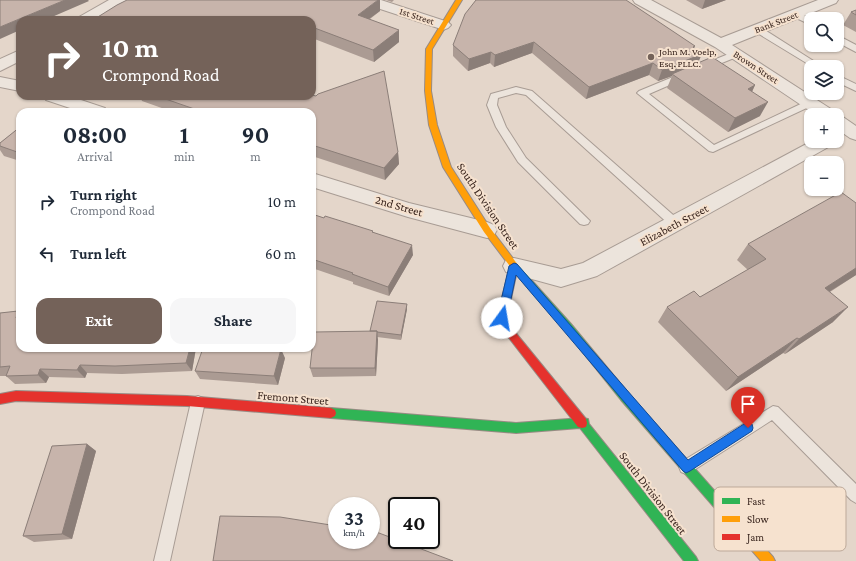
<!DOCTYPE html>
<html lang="en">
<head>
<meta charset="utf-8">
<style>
  :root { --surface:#fff; --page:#f6f6f7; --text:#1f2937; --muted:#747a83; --accent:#746259 }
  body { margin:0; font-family:"Crimson Pro",serif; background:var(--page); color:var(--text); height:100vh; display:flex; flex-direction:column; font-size:15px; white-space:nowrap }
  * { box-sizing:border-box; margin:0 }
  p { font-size:13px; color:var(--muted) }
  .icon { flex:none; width:22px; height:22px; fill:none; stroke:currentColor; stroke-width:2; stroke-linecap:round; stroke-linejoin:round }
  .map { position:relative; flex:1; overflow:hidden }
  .panel { position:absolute; left:16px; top:108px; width:300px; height:244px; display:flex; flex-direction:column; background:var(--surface); border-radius:12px; box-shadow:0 1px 3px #0004 }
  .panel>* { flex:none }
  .top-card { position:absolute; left:16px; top:16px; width:300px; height:84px; border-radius:12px; box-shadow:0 1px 3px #0004; background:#746259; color:#fff; overflow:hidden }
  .controls { position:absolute; left:804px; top:12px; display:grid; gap:8px }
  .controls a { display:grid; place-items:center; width:40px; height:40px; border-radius:8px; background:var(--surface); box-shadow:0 1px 3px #0004; font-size:20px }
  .speed { position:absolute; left:328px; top:497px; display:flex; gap:8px; font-size:20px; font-weight:700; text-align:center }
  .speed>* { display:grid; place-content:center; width:52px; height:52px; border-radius:50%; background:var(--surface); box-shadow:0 1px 3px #0004; line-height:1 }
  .speed small { font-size:10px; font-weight:400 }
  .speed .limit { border:2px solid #111; border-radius:6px; background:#fff; color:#111 }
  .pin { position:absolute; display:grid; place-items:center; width:34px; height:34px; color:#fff; margin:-41px -17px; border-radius:50% 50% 50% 0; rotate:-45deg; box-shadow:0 0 4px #0007 }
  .pin .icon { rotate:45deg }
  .me { position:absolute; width:44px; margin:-22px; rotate:13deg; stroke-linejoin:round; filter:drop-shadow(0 0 3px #0008) }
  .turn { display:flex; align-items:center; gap:14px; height:84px; padding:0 20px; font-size:18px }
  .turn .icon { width:52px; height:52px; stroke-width:2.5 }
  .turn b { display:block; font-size:28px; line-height:34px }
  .eta { display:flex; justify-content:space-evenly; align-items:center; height:68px; text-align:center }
  .eta b { font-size:24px; font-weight:700; line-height:28px }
  .button { display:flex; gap:8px; margin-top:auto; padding:8px 20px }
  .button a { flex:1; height:46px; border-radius:12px; background:var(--accent); color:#fff; font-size:16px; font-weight:700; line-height:46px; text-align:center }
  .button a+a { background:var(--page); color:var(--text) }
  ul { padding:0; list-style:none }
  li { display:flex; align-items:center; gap:12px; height:52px; padding:0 20px }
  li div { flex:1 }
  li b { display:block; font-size:15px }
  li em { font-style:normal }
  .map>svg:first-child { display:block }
</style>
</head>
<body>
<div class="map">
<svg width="856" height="561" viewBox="0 0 856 561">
  <rect width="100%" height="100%" fill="#e4d6ca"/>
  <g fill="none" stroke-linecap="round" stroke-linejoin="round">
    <g stroke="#a89c94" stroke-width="2">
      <path id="lane" d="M 792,12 L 798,12 L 811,20 L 811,25 L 792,16 Z
        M 754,27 L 760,27 L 823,67 L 813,67 L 754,31 L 753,29 Z
        M 837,35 L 856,45 L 856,52 L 837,42 Z
        M 736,51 L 739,52 L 740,54 L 739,56 L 707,69 L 701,69 L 700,67 L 701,65 Z
        M 685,72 L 688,73 L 689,75 L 688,77 L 649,94 L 714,145 L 807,101 L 810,100 L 815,103 L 813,105 L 713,152 L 709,151 L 637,93 L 639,91 Z
        M 837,75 L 856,84 L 856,91 L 837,82 Z
        M 516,87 L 532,91 L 680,221 L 682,224 L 680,227 L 676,228 L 672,227 L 526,95 L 516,93 L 498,98 L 497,105 L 506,127 L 526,158 L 590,221 L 588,224 L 584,225 L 580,224 L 518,162 L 496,127 L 487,105 L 491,94 Z
        M 198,396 L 203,398 L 205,402 L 170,561 L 154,561 L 191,402 L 193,398 Z
        M 773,406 L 778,407 L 856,484 L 856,503 L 851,500 L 772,420 L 691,472 L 686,474 L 681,472 L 679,467 L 681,462 Z"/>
    </g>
    <g stroke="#a89c94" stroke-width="2">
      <path id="street" d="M 109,0 L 127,0 L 125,3 L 95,20 L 77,20 L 79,17 Z
        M 360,0 L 381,0 L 448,22 L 451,25 L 448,28 L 443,30 L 438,28 L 362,3 Z
        M 633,0 L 651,0 L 721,38 L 818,0 L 838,0 L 836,3 L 732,45 L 834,111 L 837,115 L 816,115 L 715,47 L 635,3 Z
        M 20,50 L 20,61 L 0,71 L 0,59 Z
        M 0,77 L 20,81 L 20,91 L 0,87 Z
        M 44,96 L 69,96 L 105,108 L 108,112 L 82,112 L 46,100 Z
        M 837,115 L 843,117 L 856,126 L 856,140 L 850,138 L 837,129 Z
        M 812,141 L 835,141 L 832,145 L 597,276 L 561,287 L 506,272 L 503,266 L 506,260 L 514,258 L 561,269 L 583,263 Z
        M 312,173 L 409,203 L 487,222 L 494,225 L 497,230 L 494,235 L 487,238 L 408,217 L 312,187 Z"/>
    </g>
    <g stroke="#988b84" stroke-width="2">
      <path id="fast" d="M 515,264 L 518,265 L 571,324 L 629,394 L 735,514 L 737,518 L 735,522 L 731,524 L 727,522 L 621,400 L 565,330 L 512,269 L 511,267 L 512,265 Z
        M 331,408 L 516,423 L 582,418 L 588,419 L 589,424 L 696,557 L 698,561 L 684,561 L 580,428 L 516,433 L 331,418 L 327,416 L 326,413 L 327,410 Z"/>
    </g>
    <g stroke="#988b84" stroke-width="2">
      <path id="slow" d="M 456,0 L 462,0 L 432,49 L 431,91 L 437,125 L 451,167 L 490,228 L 518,265 L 519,267 L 518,269 L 512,269 L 484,232 L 443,167 L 429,125 L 425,91 L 426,49 Z
        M 731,512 L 735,514 L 773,557 L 775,561 L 761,561 L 727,522 L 725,518 L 727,514 Z"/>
    </g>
    <g stroke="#988b84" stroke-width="2">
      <path id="jam" d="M 514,263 L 517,264 L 518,266 L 507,318 L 515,332 L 586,419 L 587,423 L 586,427 L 582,428 L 578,427 L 509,338 L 497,318 L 510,266 L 511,264 Z
        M 16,391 L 187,396 L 331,408 L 335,410 L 336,413 L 335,416 L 331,418 L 187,406 L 16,401 L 0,404 L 0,394 Z"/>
    </g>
    <use href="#lane" fill="#ece4dc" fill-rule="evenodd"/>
    <use href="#street" fill="#ece4dc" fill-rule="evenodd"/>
    <use href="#fast" fill="#30b455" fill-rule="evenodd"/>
    <use href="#slow" fill="#ff9f0a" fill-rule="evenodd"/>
    <use href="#jam" fill="#e5322d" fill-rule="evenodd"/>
  </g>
  <path fill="#ab9b93" d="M 386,0 L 394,0 L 392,2 Z
    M 476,0 L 695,46 L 694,48 L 698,63 L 755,85 L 752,92 L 760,116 L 728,132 L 667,88 L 672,76 L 658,81 L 649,75 L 586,99 L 532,53 L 494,67 L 490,63 L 468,71 L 453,56 L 453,45 Z
    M 686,0 L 726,0 L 702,9 Z
    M 856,10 L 856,32 L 843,25 L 851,12 Z
    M 380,11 L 370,19 L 399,42 L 374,62 L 312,38 L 312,20 Z
    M 140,96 L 312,96 L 398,152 L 399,164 L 385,180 L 312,156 L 312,112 L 173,112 L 142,101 Z
    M 20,127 L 20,161 L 4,156 L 0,150 L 0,143 Z
    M 856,203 L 856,275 L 830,292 L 833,322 L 785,354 L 783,353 L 726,391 L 658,322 L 667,307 L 700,297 L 748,270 L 737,260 L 748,244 Z
    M 312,214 L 324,218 L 373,232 L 413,255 L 389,296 L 353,284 L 353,282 L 312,268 Z
    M 407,304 L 407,309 L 401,340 L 377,337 L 378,340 L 376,376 L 313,377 L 310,368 L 370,331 Z
    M 18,311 L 20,314 L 20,348 L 196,348 L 192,371 L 122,374 L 87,373 L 85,378 L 49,377 L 46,383 L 15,384 L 6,376 L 0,376 L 0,313 Z
    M 285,358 L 278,385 L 200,379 L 195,371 Z
    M 87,444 L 96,451 L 72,539 L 34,542 L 23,536 Z"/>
  <path fill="#8b7e78" d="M 65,0 L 88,0 L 89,1 L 45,20 L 20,20 L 20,30 L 0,39 L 0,27 Z
    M 378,0 L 380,0 L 380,11 L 359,26 L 358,15 Z
    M 705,0 L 726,0 L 702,9 Z
    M 399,30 L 399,42 L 374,62 L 373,50 Z
    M 534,42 L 532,53 L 494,67 L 495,55 Z
    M 491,52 L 490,63 L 468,71 L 469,59 Z
    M 702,54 L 697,65 L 672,74 L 672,76 L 658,81 L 662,70 Z
    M 653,63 L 649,75 L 586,99 L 589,87 Z
    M 755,85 L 748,100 L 748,89 Z
    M 768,102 L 760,116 L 728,132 L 735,118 Z
    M 398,152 L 399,164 L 385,180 L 384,168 Z
    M 412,245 L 413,255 L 389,296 L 388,287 Z
    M 856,268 L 856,275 L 811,303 L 825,288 Z
    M 407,304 L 407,309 L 401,340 L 401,335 Z
    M 848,307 L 833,322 L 785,354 L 799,339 Z
    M 18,311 L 20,314 L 20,322 L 16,318 Z
    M 377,331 L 378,340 L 376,376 L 375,368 Z
    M 797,338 L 783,353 L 726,391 L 738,377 Z
    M 190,348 L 196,348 L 192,371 L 186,363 Z
    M 281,349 L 285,358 L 278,385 L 274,376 Z
    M 80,365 L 87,373 L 85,378 L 77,370 Z
    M 40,369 L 49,377 L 46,383 L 38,375 Z
    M 87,444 L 96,451 L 72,539 L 62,534 Z"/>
  <path fill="#c7b4ab" stroke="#8b7e78" d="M 0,0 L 65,0 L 0,27 Z
    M 127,0 L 378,0 L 358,15 L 399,30 L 373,50 L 312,27 L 312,20 L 93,20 L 117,5 Z
    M 476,0 L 626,0 L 695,46 L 693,47 L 702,54 L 662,70 L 653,63 L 589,87 L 534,42 L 495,55 L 491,52 L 469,59 L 453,45 L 465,14 Z
    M 856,10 L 856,15 L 851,12 Z
    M 712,57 L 755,85 L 748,89 L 768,102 L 735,118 L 672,74 Z
    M 384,71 L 398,152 L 384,168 L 312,145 L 312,112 L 203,112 L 157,96 L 312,96 L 312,95 L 316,96 L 318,94 Z
    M 20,127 L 20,153 L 0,146 L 0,143 Z
    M 841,192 L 856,203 L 856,268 L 825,288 L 848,307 L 799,339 L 797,338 L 738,377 L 667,307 L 694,291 L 700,297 L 766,259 L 748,244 Z
    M 312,214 L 324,218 L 325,216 L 373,231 L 372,232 L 412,245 L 388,287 L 352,274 L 353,273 L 312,259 Z
    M 377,301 L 407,304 L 401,335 L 377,332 L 377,331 L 370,331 Z
    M 18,311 L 16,318 L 20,318 L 20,348 L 190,348 L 186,363 L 115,366 L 80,365 L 77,370 L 40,369 L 38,375 L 6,376 L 10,366 L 0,367 L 0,313 Z
    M 377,331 L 375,368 L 310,368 L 314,332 Z
    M 203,348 L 266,348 L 281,349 L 274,376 L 195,371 Z
    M 87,444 L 62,534 L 23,536 L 52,446 Z
    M 220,516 L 280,517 L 337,526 L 337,540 L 371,540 L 371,532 L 379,533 L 453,561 L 213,561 Z"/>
  <path fill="#1a73e8" stroke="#114b97" d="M 514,263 L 517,264 L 688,460 L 744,424 L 748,423 L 752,424 L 753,428 L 752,431 L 690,471 L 686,473 L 683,471 L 516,275 L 507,318 L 505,321 L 499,321 L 497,318 L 509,266 Z"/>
  <circle fill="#746259" stroke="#f6e2cf" stroke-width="1.5" cx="651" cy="57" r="4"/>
  <g text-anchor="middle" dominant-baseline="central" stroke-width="4" stroke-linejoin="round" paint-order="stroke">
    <g font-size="10" fill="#37231c" stroke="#f6e2cf">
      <text transform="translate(417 16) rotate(18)">1st Street</text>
      <text transform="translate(776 22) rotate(-21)">Bank Street</text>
      <text transform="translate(756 67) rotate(33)">Brown Street</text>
    </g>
    <g font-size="10" fill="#37231c" stroke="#f6e2cf" text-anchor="start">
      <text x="659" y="51">John M. Voelp,<tspan x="659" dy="12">Esq. PLLC.</tspan></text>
    </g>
    <g font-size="12" fill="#37231c" stroke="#f6e2cf">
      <text transform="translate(399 206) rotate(16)">2nd Street</text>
      <text transform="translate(488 206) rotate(56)">South Division Street</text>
      <text transform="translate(674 225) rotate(-28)">Elizabeth Street</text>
      <text transform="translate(293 398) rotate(5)">Fremont Street</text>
      <text transform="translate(653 493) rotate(52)">South Division Street</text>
    </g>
  </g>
  <rect x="714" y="487" width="132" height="64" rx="6" fill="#f6e2cf" stroke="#bda999" stroke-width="1"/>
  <rect x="722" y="498" width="18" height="6" fill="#30b455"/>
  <rect x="722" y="516" width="18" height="6" fill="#ff9f0a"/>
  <rect x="722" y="534" width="18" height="6" fill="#e5322d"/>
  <g font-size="11" fill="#37231c">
    <text x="747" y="505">Fast</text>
    <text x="747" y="523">Slow</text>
    <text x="747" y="541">Jam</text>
  </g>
</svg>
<div class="controls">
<a><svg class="icon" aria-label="search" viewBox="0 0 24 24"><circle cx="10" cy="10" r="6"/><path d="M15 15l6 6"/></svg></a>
<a><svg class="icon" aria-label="layers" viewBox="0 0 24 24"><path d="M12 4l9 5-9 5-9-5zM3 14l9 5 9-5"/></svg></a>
<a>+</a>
<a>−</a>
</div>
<div class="speed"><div>33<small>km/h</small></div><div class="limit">40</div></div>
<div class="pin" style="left:748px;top:428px;background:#d93025"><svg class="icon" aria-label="arrive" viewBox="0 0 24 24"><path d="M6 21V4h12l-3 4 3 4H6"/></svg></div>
<svg class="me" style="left:502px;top:318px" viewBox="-20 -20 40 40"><circle r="19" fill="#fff"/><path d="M0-13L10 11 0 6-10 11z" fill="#1a73e8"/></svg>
<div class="top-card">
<div class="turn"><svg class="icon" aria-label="right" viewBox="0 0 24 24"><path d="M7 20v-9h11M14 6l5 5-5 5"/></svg><div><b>10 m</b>Crompond Road</div></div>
</div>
<section class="panel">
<div class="eta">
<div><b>08:00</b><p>Arrival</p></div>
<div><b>1</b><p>min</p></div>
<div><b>90</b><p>m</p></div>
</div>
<ul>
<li><svg class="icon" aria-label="right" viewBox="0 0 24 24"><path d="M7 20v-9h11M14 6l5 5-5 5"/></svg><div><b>Turn right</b><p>Crompond Road</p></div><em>10 m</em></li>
<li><svg class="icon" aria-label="left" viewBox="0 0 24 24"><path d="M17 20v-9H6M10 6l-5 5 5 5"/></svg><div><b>Turn left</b></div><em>60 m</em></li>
</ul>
<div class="button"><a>Exit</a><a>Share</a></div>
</section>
</div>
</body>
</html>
